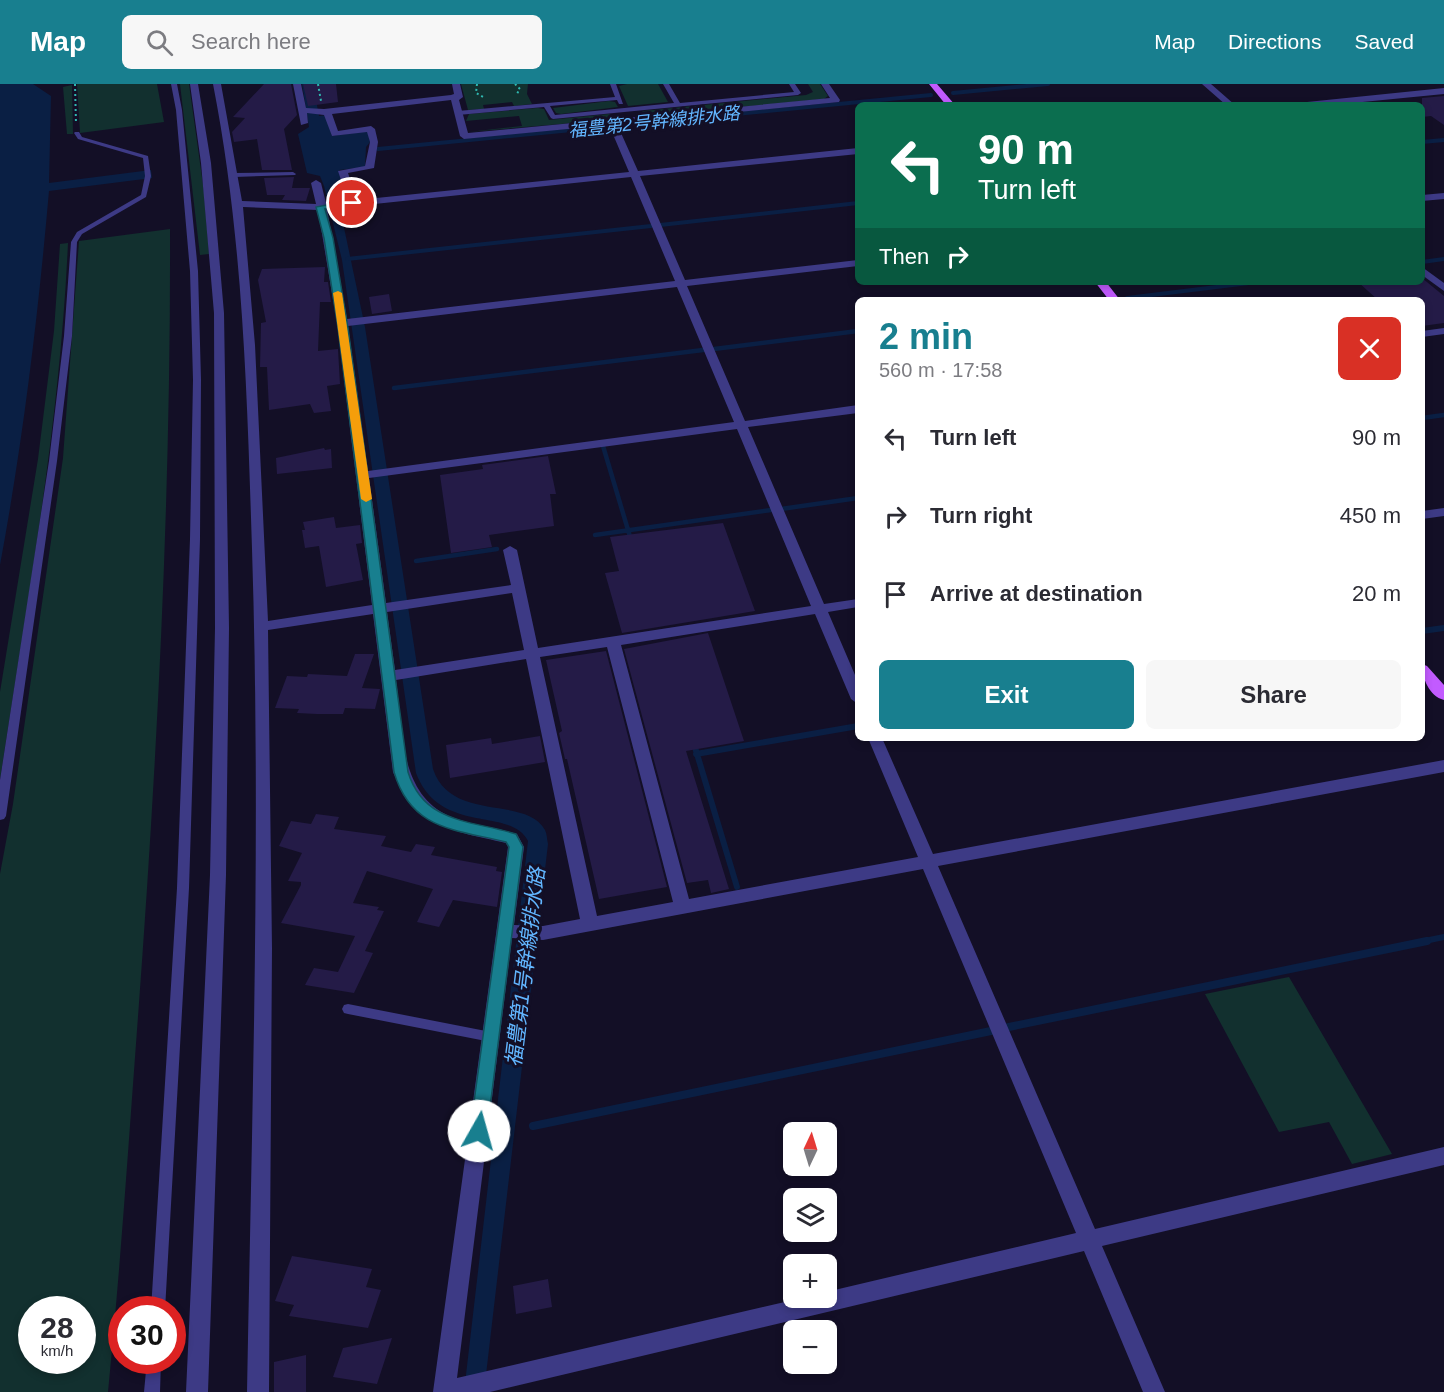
<!DOCTYPE html>
<html lang="en">
<head>
<meta charset="utf-8">
<style>
  :root { --surface:#fff; --page:#f7f7f7; --text:#2b2b33; --muted:#7c7c81; --accent:#187f8f }
  body { margin:0; font-family:Arial,"Noto Sans JP",sans-serif; background:var(--page); color:var(--text); height:100vh; display:flex; flex-direction:column; font-size:22px; white-space:nowrap }
  * { box-sizing:border-box; margin:0 }
  p { font-size:20px; color:var(--muted) }
  .icon { flex:none; width:33px; height:33px; fill:none; stroke:currentColor; stroke-width:2; stroke-linecap:round; stroke-linejoin:round }
  .map { position:relative; flex:1; overflow:hidden }
  .sheet { position:absolute; left:855px; top:213px; width:570px; height:444px; display:flex; flex-direction:column; background:var(--surface); border-radius:9px; box-shadow:0 3px 9px #0003 }
  .sheet>* { flex:none }
  .top-card { position:absolute; left:855px; top:18px; width:570px; height:183px; border-radius:9px; box-shadow:0 3px 9px #0003; background:#0b6e4f; color:#fff; overflow:hidden }
  .needle { width:39px; rotate:4deg }
  .fabs { position:absolute; left:783px; top:1038px; display:grid; gap:12px }
  .fabs a { display:grid; place-items:center; width:54px; height:54px; border-radius:9px; background:var(--surface); box-shadow:0 3px 9px #0003; font-size:30px }
  .speed { position:absolute; left:18px; top:1212px; display:flex; gap:12px; font-size:30px; font-weight:700; text-align:center }
  .speed>* { display:grid; place-content:center; width:78px; height:78px; border-radius:50%; background:var(--surface); box-shadow:0 3px 9px #0003; line-height:1 }
  .speed small { font-size:15px; font-weight:400 }
  .speed .limit { border:9px solid #d22; background:#fff; color:#111 }
  .pin { position:absolute; display:grid; place-items:center; width:51px; height:51px; color:#fff; margin:-26px; border:3px solid #fff; border-radius:50%; box-shadow:0 2px 6px #0007 }
  .me { position:absolute; width:66px; margin:-33px; rotate:7deg; stroke-linejoin:round; filter:drop-shadow(0 0 4px #0008) }
  .turn { display:flex; align-items:center; gap:21px; height:126px; padding:0 24px; font-size:27px }
  .turn .icon { width:78px; height:78px; stroke-width:2.5 }
  .turn b { display:block; font-size:42px; line-height:51px }
  .then { display:flex; align-items:center; height:57px; padding:0 24px; background:#0003; gap:12px; font-size:22px }
  .round { display:grid; place-items:center; flex:none; width:63px; height:63px; border-radius:9px; background:var(--page) }
  .overview { display:flex; align-items:center; justify-content:space-between; height:102px; padding:0 24px }
  h1 { font-size:36px; font-weight:600; line-height:45px; color:var(--accent) }
  .cta { display:flex; gap:12px; margin-top:auto; padding:12px 24px }
  .cta a { flex:1; height:69px; border-radius:9px; background:var(--accent); color:#fff; font-size:24px; font-weight:600; line-height:69px; text-align:center }
  .cta a+a { background:var(--page); color:var(--text) }
  ul { padding:0; list-style:none }
  li { display:flex; align-items:center; gap:18px; height:78px; padding:0 24px }
  li div { flex:1 }
  li b { display:block; font-size:22px }
  li em { font-style:normal }
  header { display:flex; align-items:center; gap:36px; box-sizing:border-box; height:84px; padding:0 30px; background:var(--accent); color:#fff }
  header strong { font-size:28px }
  nav { display:flex; gap:33px; margin-inline-start:auto; font-size:21px }
  .search { width:420px; height:54px; background:var(--page); display:flex; align-items:center; gap:15px; box-sizing:border-box; padding:0 21px; border-radius:9px; color:var(--muted); font-size:22px }
  .map>svg:first-child { display:block }
</style>
</head>
<body>
<header>
<strong>Map</strong>
<div class="search"><svg class="icon" aria-label="search" viewBox="0 0 24 24"><circle cx="10" cy="10" r="6"/><path d="M15 15l6 6"/></svg>Search here</div>
<nav><a>Map</a><a>Directions</a><a>Saved</a></nav>
</header>
<div class="map">
<svg width="1444" height="1308" viewBox="0 0 1444 1308">
  <rect width="100%" height="100%" fill="#130f26"/>
  <path fill="#12302f" fill-rule="evenodd" d="M 77,0 L 157,0 L 164,38 L 80,49 Z
    M 180,0 L 189,0 L 204,108 L 209,170 L 200,171 Z
    M 461,0 L 528,0 L 527,10 L 532,20 L 514,22 L 512,18 L 483,21 L 484,25 L 468,26 Z
    M 627,0 L 658,0 L 668,18 L 628,22 L 619,2 Z
    M 808,0 L 820,0 L 828,12 L 824,15 L 635,33 L 643,27 L 806,11 L 813,8 Z
    M 72,1 L 73,50 L 67,50 L 63,3 Z
    M 609,17 L 615,18 L 618,23 L 561,30 L 556,29 L 553,24 Z
    M 538,24 L 544,25 L 549,36 L 609,30 L 620,35 L 468,48 L 522,42 L 519,32 L 466,37 L 469,30 Z
    M 170,145 C 171,412 157,679 137,946 C 128,1067 120,1188 108,1308 L 0,1308 L 0,790 L 13,720 L 63,374 L 79,157 ZM 32,1226 L 82,1226 L 82,1276 L 32,1276 Z
    M 68,159 C 60,339 27,518 0,696 L 0,608 L 38,375 L 54,247 L 60,160 Z
    M 1289,893 L 1392,1070 L 1352,1080 L 1329,1038 L 1279,1048 L 1205,910 Z"/>
  <path fill="#0a1f44" d="M 0,0 L 33,0 L 51,12 L 49,99 L 151,86 L 152,94 L 49,107 C 38,233 23,357 0,481 Z
    M 302,0 L 313,0 L 319,32 L 326,31 L 332,52 L 368,47 L 370,58 L 366,63 L 365,83 L 339,86 L 342,100 L 335,101 L 365,243 L 433,685 C 451,739 526,711 545,746 C 547,750 547,756 548,760 L 484,1308 L 464,1308 L 528,757 C 510,722 440,752 416,689 L 342,176 L 324,102 L 320,92 L 307,89 L 298,50 L 309,43 Z"/>
  <g fill="none" stroke-linecap="round" stroke-linejoin="round">
    <path stroke="#0a1f44" stroke-width="4" d="M 953,9 L 1048,0
      M 1422,58 L 1444,56
      M 378,65 L 931,11
      M 660,141 L 858,119
      M 347,175 L 651,142
      M 1422,178 L 1444,175
      M 1127,214 L 1257,198"/>
    <path stroke="#0a1f44" stroke-width="4.5" d="M 714,265 L 858,247
      M 394,304 L 703,266
      M 1422,334 L 1444,331
      M 603,362 L 631,456
      M 781,425 L 858,414
      M 595,451 L 771,426
      M 416,477 L 497,465"/>
    <path stroke="#0a1f44" stroke-width="6" d="M 1422,547 L 1444,544
      M 694,660 L 737,803
      M 696,670 L 858,642
      M 1420,858 L 1444,853"/>
    <path stroke="#0a1f44" stroke-width="8" d="M 1004,944 L 1427,857
      M 533,1042 L 991,947"/>
  </g>
  <path fill="#241b47" d="M 264,0 L 291,0 L 297,31 L 284,45 L 292,86 L 262,86 L 257,55 L 234,58 L 232,48 L 245,34 L 233,33 Z
    M 303,0 L 336,0 L 338,18 L 308,22 Z
    M 1444,12 L 1444,41 L 1431,32 L 1422,33 L 1422,14 Z
    M 294,93 L 292,104 L 310,104 L 306,117 L 282,116 L 285,111 L 267,111 L 264,94 Z
    M 325,183 L 324,198 L 328,198 L 331,218 L 320,218 L 318,267 L 338,265 L 340,300 L 327,302 L 331,327 L 314,329 L 310,320 L 269,326 L 267,283 L 260,283 L 261,239 L 266,238 L 258,196 L 262,185 Z
    M 1422,194 L 1444,212 L 1444,239 L 1422,242 L 1422,216 L 1378,216 L 1358,198 L 1422,198 Z
    M 389,210 L 392,227 L 372,230 L 369,213 Z
    M 324,364 L 325,366 L 331,365 L 332,384 L 277,390 L 276,374 Z
    M 548,372 L 556,410 L 550,410 L 554,442 L 489,451 L 492,463 L 451,469 L 440,391 L 483,385 L 482,381 Z
    M 334,433 L 336,444 L 360,441 L 362,459 L 356,460 L 363,496 L 326,503 L 319,462 L 305,464 L 302,446 L 305,446 L 303,438 Z
    M 723,439 L 755,527 L 622,549 L 605,489 L 619,487 L 610,453 Z
    M 708,549 L 744,657 L 686,667 L 729,805 L 711,809 L 708,796 L 687,799 L 624,565 Z
    M 606,567 L 667,803 L 599,815 L 567,675 L 565,675 L 559,649 L 562,647 L 546,576 Z
    M 355,570 L 374,570 L 362,604 L 380,605 L 375,625 L 345,624 L 343,630 L 317,630 L 297,629 L 299,625 L 275,624 L 287,592 L 307,593 L 308,590 L 347,592 Z
    M 540,652 L 545,678 L 450,694 L 446,661 L 491,654 L 492,660 Z
    M 316,730 L 339,733 L 334,745 L 386,752 L 381,762 L 411,768 L 416,760 L 435,763 L 431,771 L 497,783 L 496,787 L 502,788 L 497,823 L 453,816 L 439,843 L 417,838 L 433,805 L 367,787 L 353,819 L 379,823 L 377,826 L 384,827 L 365,867 L 373,869 L 354,909 L 305,901 L 314,884 L 338,888 L 355,852 L 281,839 L 301,801 L 301,798 L 288,797 L 302,769 L 279,762 L 291,737 L 311,740 Z
    M 292,1172 L 372,1185 L 366,1203 L 381,1206 L 368,1244 L 289,1232 L 294,1221 L 275,1217 Z
    M 548,1195 L 552,1223 L 516,1230 L 513,1202 Z
    M 392,1254 L 377,1300 L 333,1293 L 343,1264 Z
    M 306,1271 L 306,1308 L 274,1308 L 274,1278 Z"/>
  <g fill="none" stroke-linecap="round" stroke-linejoin="round">
    <path stroke="#2fb8b0" stroke-width="2" stroke-dasharray="2 3" stroke-linecap="butt" d="M 75,0 L 76,40
      M 318,0 L 321,17
      M 477,0 L 476,9 L 485,14
      M 515,0 L 520,5 L 516,11"/>
    <path fill="#3d3a85" fill-rule="evenodd" d="M 171,0 L 177,0 L 182,26 L 198,187 L 201,296 L 200,455 L 189,804 L 165,1226 L 151,1226 L 177,804 L 190,455 L 193,296 L 190,187 L 176,26 Z
      M 610,0 L 616,0 L 623,20 L 619,20 L 617,16 L 550,22 L 555,31 L 674,19 L 663,0 L 669,0 L 680,19 L 794,8 L 789,0 L 795,0 L 801,9 L 798,11 L 553,35 L 551,34 L 544,23 L 458,31 L 455,29 L 458,27 L 615,13 Z
      M 75,48 L 79,48 L 82,53 L 148,72 L 151,92 L 146,113 L 82,150 L 77,158 L 72,252 L 57,377 L 6,732 L 4,735 L 0,736 L 0,696 L 49,377 L 64,252 L 71,158 L 77,148 L 141,111 L 145,92 L 143,74 L 78,55 L 74,49 Z
      M 293,88 L 296,90 L 295,91 L 234,93 L 231,91 L 234,89 Z
      M 348,920 L 491,948 L 495,949 L 497,953 L 495,957 L 491,958 L 348,930 L 344,929 L 342,925 L 344,921 Z
      M 147,1276 L 161,1276 L 160,1308 L 144,1308 Z"/>
    <path fill="#3d3a85" fill-rule="evenodd" d="M 213,0 L 221,0 L 242,117 L 316,120 L 311,99 L 316,96 L 321,99 L 326,119 L 348,117 L 338,87 L 365,82 L 370,58 L 367,48 L 332,52 L 324,31 L 307,29 L 308,39 L 301,41 L 293,0 L 301,0 L 306,24 L 324,25 L 451,11 L 454,10 L 452,0 L 460,0 L 463,13 L 459,16 L 468,49 L 830,14 L 821,0 L 829,0 L 840,16 L 839,18 L 617,40 L 638,87 L 858,64 L 858,70 L 640,92 L 685,196 L 858,176 L 858,182 L 687,202 L 745,337 L 858,321 L 858,329 L 748,343 L 824,520 L 858,515 L 858,523 L 828,528 L 858,598 L 858,620 L 851,615 L 815,530 L 621,561 L 689,815 L 918,773 L 868,654 L 882,654 L 933,770 L 1444,676 L 1444,688 L 938,782 L 1095,1145 L 1444,1063 L 1444,1081 L 1102,1162 L 1165,1308 L 1143,1308 L 1084,1167 L 490,1308 L 433,1308 L 508,763 L 506,759 C 451,746 418,745 393,688 L 373,530 L 268,546 L 272,864 L 269,1308 L 247,1308 C 252,1027 261,746 252,465 C 247,309 243,153 213,0 ZM 451,16 L 460,52 L 464,55 L 609,41 L 629,88 L 357,116 L 348,89 L 374,84 L 378,58 L 375,45 L 371,42 L 338,47 L 332,30 ZM 631,93 L 675,197 L 347,235 L 327,125 ZM 243,123 L 318,126 L 337,239 L 372,521 L 268,537 L 255,261 ZM 677,203 L 734,338 L 368,387 L 348,242 ZM 737,345 L 811,522 L 538,564 L 517,466 L 510,462 L 503,466 L 511,501 L 386,519 L 369,394 ZM 512,509 L 524,566 L 395,586 L 387,528 ZM 607,563 L 673,818 L 597,832 L 540,573 ZM 526,575 L 580,835 L 543,842 L 514,841 L 524,763 L 517,750 C 495,743 470,741 449,732 C 398,709 403,644 396,596 ZM 923,785 L 1076,1149 L 826,1208 L 826,1214 L 802,1214 L 457,1294 L 512,854 L 543,856 Z
      M 1202,0 L 1211,0 L 1235,21 L 1226,21 Z
      M 1444,4 L 1444,10 L 1332,21 L 1303,21 L 1307,18 Z
      M 1444,109 L 1444,115 L 1422,117 L 1422,111 Z
      M 1422,183 L 1444,199 L 1444,207 L 1422,191 Z
      M 1444,244 L 1444,250 L 1422,253 L 1422,247 Z
      M 1444,424 L 1444,432 L 1422,435 L 1422,427 Z"/>
    <path fill="#3d3a85" fill-rule="evenodd" d="M 190,0 L 198,0 L 211,79 L 224,229 L 229,544 L 226,791 L 208,1308 L 186,1308 L 210,791 L 215,544 L 214,229 L 201,79 Z"/>
    <path fill="#c25bff" fill-rule="evenodd" d="M 929,0 L 937,0 L 955,21 L 946,21 Z
      M 1095,198 L 1106,198 L 1120,216 L 1109,216 Z
      M 1422,580 L 1427,582 L 1444,601 L 1444,616 C 1429,612 1422,594 1422,580 Z"/>
  </g>
  <path fill="#187f8f" stroke="#10535d" stroke-width="1.5" d="M 352,116 L 356,117 L 356,121 L 325,125 L 333,154 L 348,244 L 408,688 C 424,740 471,736 516,750 L 523,763 L 487,1047 L 485,1053 L 479,1055 L 473,1053 L 470,1047 L 509,763 L 506,758 C 454,745 411,746 394,688 L 338,244 L 324,154 L 316,123 Z"/>
  <path fill="#f59e0b" d="M 338,207 L 342,209 L 372,415 L 366,418 L 361,415 L 333,209 Z"/>
  <g text-anchor="middle" dominant-baseline="central" stroke-width="6" stroke-linejoin="round" paint-order="stroke">
    <g font-size="18" font-style="italic" fill="#62b6ff" stroke="#130f26">
      <text transform="translate(654 38) rotate(-6)">福豊第2号幹線排水路</text>
    </g>
    <g font-size="21" font-style="italic" fill="#62b6ff" stroke="#130f26">
      <text transform="translate(525 883) rotate(-83)">福豊第1号幹線排水路</text>
    </g>
  </g>
</svg>
<div class="fabs">
<a><svg class="needle" viewBox="-14 -14 28 28"><path d="M0-13l5 13h-10z" fill="#e53935"/><path d="M0 13l5-13h-10z" fill="#7c7c81"/></svg></a>
<a><svg class="icon" aria-label="layers" viewBox="0 0 24 24"><path d="M12 4l9 5-9 5-9-5zM3 14l9 5 9-5"/></svg></a>
<a>+</a>
<a>−</a>
</div>
<div class="speed"><div>28<small>km/h</small></div><div class="limit">30</div></div>
<div class="pin" style="left:352px;top:119px;background:#d93025"><svg class="icon" aria-label="arrive" viewBox="0 0 24 24"><path d="M6 21V4h12l-3 4 3 4H6"/></svg></div>
<svg class="me" style="left:479px;top:1047px" viewBox="-20 -20 40 40"><circle r="19" fill="#fff"/><path d="M0-13L10 11 0 6-10 11z" fill="#187f8f"/></svg>
<div class="top-card">
<div class="turn"><svg class="icon" aria-label="left" viewBox="0 0 24 24"><path d="M17 20v-9H6M10 6l-5 5 5 5"/></svg><div><b>90 m</b>Turn left</div></div>
<div class="then">Then<svg class="icon" aria-label="right" viewBox="0 0 24 24"><path d="M7 20v-9h11M14 6l5 5-5 5"/></svg></div>
</div>
<section class="sheet">
<div class="overview"><div><h1>2 min</h1><p>560 m · 17:58</p></div><a class="round" style="background:#d93025;color:#fff"><svg class="icon" aria-label="close" viewBox="0 0 24 24"><path d="M6 6l12 12M18 6L6 18"/></svg></a></div>
<ul>
<li><svg class="icon" aria-label="left" viewBox="0 0 24 24"><path d="M17 20v-9H6M10 6l-5 5 5 5"/></svg><div><b>Turn left</b></div><em>90 m</em></li>
<li><svg class="icon" aria-label="right" viewBox="0 0 24 24"><path d="M7 20v-9h11M14 6l5 5-5 5"/></svg><div><b>Turn right</b></div><em>450 m</em></li>
<li><svg class="icon" aria-label="arrive" viewBox="0 0 24 24"><path d="M6 21V4h12l-3 4 3 4H6"/></svg><div><b>Arrive at destination</b></div><em>20 m</em></li>
</ul>
<div class="cta"><a>Exit</a><a>Share</a></div>
</section>
</div>
</body>
</html>
